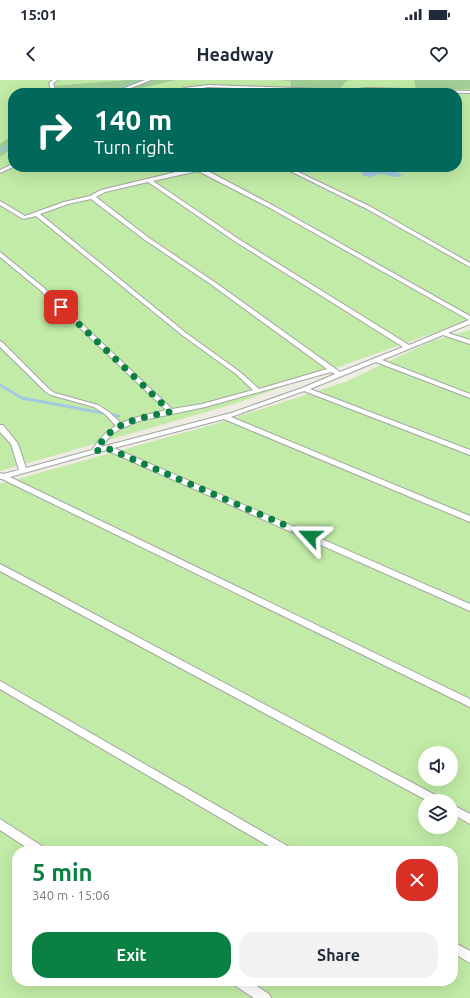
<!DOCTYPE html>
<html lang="en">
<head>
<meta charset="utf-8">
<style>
  :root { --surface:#fff; --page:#f2f2f3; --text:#1f2937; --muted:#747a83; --accent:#0b8043 }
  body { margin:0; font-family:Ubuntu,sans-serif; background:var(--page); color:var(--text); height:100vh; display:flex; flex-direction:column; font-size:15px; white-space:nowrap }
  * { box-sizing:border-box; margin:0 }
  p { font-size:13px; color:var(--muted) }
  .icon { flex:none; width:22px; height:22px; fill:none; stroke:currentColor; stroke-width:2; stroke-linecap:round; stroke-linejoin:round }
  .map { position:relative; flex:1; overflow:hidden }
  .details { position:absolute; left:12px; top:766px; width:446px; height:140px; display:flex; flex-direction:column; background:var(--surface); border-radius:16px; box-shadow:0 4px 16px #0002 }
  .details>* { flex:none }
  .guide { position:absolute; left:8px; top:8px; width:454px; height:84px; border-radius:16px; box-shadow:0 4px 16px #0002; background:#00695c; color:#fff; overflow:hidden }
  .tools { position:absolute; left:418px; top:666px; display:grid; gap:8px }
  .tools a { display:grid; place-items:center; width:40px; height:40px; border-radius:50%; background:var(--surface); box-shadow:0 4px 16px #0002; font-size:20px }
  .pin { position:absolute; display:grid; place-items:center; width:34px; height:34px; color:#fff; margin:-17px; border-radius:8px; box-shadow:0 2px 6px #0006 }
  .me { position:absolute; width:44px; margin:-22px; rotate:294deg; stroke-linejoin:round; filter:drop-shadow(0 0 3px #0008) }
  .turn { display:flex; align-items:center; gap:14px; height:84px; padding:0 20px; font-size:18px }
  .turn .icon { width:52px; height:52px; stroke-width:2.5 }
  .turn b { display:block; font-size:28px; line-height:34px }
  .round { display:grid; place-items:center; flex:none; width:42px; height:42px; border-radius:16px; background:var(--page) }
  .overview { display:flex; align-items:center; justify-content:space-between; height:68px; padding:0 20px }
  h1 { font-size:24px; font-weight:700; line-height:30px; color:var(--accent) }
  .cta { display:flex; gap:8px; margin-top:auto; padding:8px 20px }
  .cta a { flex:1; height:46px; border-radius:16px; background:var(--accent); color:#fff; font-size:16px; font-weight:700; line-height:46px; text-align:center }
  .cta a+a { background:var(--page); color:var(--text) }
  .status { display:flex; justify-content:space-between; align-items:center; height:28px; padding:0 20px; background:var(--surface); direction:ltr }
  .status svg { height:11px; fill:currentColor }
  header { display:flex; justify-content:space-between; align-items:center; height:52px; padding:0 20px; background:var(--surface); font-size:18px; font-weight:700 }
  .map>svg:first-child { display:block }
</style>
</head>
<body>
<div class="status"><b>15:01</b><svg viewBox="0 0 49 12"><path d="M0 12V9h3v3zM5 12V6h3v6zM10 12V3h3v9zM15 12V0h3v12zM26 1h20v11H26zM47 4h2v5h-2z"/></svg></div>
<header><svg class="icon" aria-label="back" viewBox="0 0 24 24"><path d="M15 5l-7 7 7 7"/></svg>Headway<svg class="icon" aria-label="heart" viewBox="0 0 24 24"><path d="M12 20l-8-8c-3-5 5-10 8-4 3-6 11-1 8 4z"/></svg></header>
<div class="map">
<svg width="470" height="918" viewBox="0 0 470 918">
  <rect width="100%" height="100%" fill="#eeece2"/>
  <path fill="#c1eba6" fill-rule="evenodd" d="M 0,0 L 127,0 L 51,6 L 57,13 L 13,13 L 13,54 L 0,64 Z
    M 176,0 L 278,0 L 291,1 L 290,7 L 341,8 L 346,0 L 414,0 L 417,9 L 470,9 L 470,240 L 234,324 L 0,391 L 0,77 L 13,68 L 13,87 L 457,87 L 457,13 L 121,13 Z
    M 470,250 L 470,918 L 0,918 L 0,404 L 215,344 L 345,302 L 432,261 ZM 425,673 L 451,673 L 451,699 L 425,699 ZM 425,721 L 451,721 L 451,747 L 425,747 ZM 17,771 L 453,771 L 453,901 L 17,901 Z"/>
  <path fill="#a1cf96" d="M 127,0 L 176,0 L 121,13 L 57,13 L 51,6 Z
    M 278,0 L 352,0 L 346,1 L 341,8 L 290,8 L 291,1 Z
    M 414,0 L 470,0 L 470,9 L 416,9 Z
    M 13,54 L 13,68 L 0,77 L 0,64 Z"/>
  <path fill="#a1cade" d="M 376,87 L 397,91 L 402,96 C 394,99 389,94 381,94 C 372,95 374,99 362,95 L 363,92 L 376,89 Z"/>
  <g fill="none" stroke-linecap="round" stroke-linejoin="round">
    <path stroke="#a1cade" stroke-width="2.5" d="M 111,13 L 144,0
      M 0,71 L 13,64"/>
    <path stroke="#a1cade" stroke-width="3" d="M 0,305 L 22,318 L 119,336"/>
    <g stroke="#a4a4a4" stroke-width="2">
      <path id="lane" d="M 53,0 L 58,0 L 53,3 L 56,13 L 52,13 L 49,3 Z
        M 145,0 L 151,0 L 118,13 L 112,13 Z
        M 208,5 L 350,10 L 367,8 L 470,11 L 470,13 L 367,10 L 346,13 L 346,12 L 208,7 L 176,13 L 184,8 Z
        M 13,84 L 13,87 L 0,93 L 0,90 Z
        M 174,87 L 179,87 L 185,90 L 201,87 L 210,87 L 204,89 L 274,126 L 470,236 L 470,244 L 448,253 L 470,260 L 470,264 L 443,255 L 382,280 L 470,314 L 470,318 L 376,282 L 310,309 L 470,370 L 470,375 L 304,311 L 231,337 L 470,436 L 470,442 L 224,339 L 114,368 L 470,524 L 470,531 L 106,370 L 10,397 L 470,619 L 470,627 L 2,399 L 0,399 L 0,393 L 3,394 L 19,390 L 11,364 L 0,352 L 0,345 L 3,345 L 18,364 L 26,388 L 92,370 C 99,360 105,352 116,346 L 105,334 L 94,327 L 51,315 L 46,312 L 0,267 L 0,261 L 2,262 L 50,310 L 55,313 L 98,325 L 109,332 L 121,343 L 134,338 L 166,330 L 39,209 L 0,177 L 0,172 L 43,207 L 172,329 L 202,324 L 253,310 L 236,294 L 182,255 L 36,136 L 23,139 L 0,125 L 0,121 L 25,136 L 64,122 L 90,116 L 101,110 L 180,91 ZM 198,91 L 270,128 L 469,240 L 409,265 L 240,160 L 153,101 ZM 148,102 L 236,162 L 403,267 L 340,292 L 216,203 L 149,158 L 96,117 L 105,112 ZM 91,119 L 145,160 L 212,205 L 327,289 L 259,309 L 240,292 L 186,253 L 40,134 L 68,124 ZM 331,292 L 335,294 L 302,308 L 231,333 L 101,367 L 111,355 L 120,349 L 139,341 L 205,327 Z
        M 282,87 L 288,87 L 371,127 L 470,183 L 470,187 L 367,129 Z
        M 0,484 L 441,718 L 442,721 L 428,721 L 0,491 Z
        M 0,601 L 291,768 L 292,771 L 277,771 L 0,609 Z
        M 451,724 L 470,734 L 470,744 L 451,733 Z
        M 0,739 L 45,768 L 46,771 L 32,771 L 0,750 Z
        M 453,862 L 470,871 L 470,883 L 453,873 Z
        M 232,901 L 249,901 L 269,914 L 271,918 L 254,918 L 234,905 Z"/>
    </g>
    <use href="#lane" fill="#fff" fill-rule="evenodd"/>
  </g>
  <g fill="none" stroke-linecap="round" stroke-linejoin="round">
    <path stroke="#0b8043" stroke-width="7" stroke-dasharray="0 12.6" d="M 61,227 L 169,330 L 169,332 C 139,338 110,342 96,371 L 107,368 L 310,456"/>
  </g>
</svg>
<div class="tools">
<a><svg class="icon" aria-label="sound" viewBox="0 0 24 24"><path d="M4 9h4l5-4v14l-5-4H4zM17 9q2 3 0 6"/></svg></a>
<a><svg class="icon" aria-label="layers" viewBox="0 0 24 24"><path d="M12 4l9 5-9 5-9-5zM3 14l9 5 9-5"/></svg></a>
</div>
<div class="pin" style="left:61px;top:227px;background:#d93025"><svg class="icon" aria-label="arrive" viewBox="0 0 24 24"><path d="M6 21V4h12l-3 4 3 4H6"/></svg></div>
<svg class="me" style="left:310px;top:456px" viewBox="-20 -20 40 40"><path d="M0-17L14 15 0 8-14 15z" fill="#0b8043" stroke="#fff" stroke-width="4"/></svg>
<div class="guide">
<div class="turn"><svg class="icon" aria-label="right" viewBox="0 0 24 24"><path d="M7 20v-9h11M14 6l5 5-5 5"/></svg><div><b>140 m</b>Turn right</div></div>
</div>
<section class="details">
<div class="overview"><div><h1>5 min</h1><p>340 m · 15:06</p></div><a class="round" style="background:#d93025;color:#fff"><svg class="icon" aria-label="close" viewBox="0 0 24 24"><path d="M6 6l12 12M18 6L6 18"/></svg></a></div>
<div class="cta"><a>Exit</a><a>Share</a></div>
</section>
</div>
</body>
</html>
